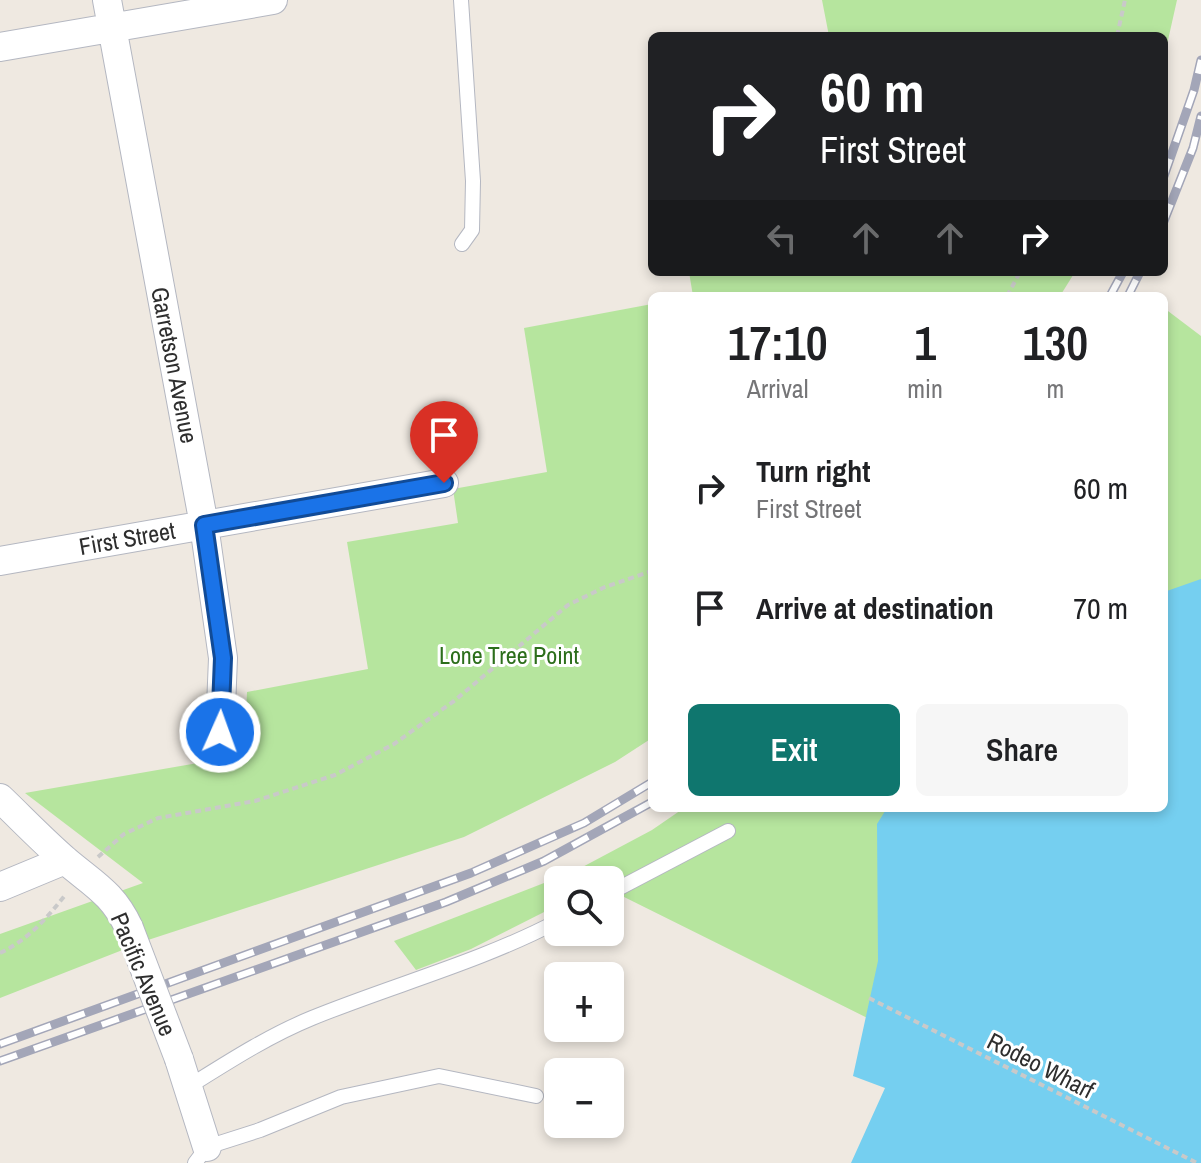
<!DOCTYPE html>
<html lang="en">
<head>
<meta charset="utf-8">
<style>
  :root { --surface:#fff; --page:#f6f6f6; --text:#202124; --muted:#757577; --accent:#0f766e }
  body { margin:0; font-family:"Archivo Narrow",sans-serif; background:var(--page); color:var(--text); height:100vh; display:flex; flex-direction:column; font-size:30px; white-space:nowrap }
  * { box-sizing:border-box; margin:0 }
  p { font-size:26px; color:var(--muted) }
  .icon { flex:none; width:44px; height:44px; fill:none; stroke:currentColor; stroke-width:2; stroke-linecap:round; stroke-linejoin:round }
  .map { position:relative; flex:1; overflow:hidden }
  .sheet { position:absolute; left:648px; top:292px; width:520px; height:520px; display:flex; flex-direction:column; background:var(--surface); border-radius:12px; box-shadow:0 4px 12px #0003 }
  .sheet>* { flex:none }
  .guide { position:absolute; left:648px; top:32px; width:520px; height:244px; border-radius:12px; box-shadow:0 4px 12px #0003; background:#202124; color:#fff; overflow:hidden }
  .buttons { position:absolute; left:544px; top:866px; display:grid; gap:16px }
  .buttons a { display:grid; place-items:center; width:80px; height:80px; border-radius:12px; background:var(--surface); box-shadow:0 4px 12px #0003; font-size:40px }
  .pin { position:absolute; display:grid; place-items:center; width:68px; height:68px; color:#fff; margin:-82px -34px; border-radius:50% 50% 50% 0; rotate:-45deg; box-shadow:0 0 8px #0007 }
  .pin .icon { rotate:45deg }
  .me { position:absolute; width:88px; margin:-44px; rotate:2deg; stroke-linejoin:round; filter:drop-shadow(0 0 6px #0008) }
  .turn { display:flex; align-items:center; gap:28px; height:168px; padding:0 40px; font-size:36px }
  .turn .icon { width:104px; height:104px; stroke-width:2.5 }
  .turn b { display:block; font-size:56px; line-height:68px }
  .lanes { display:flex; align-items:center; height:76px; padding:0 40px; background:#0003; justify-content:center; gap:40px; direction:ltr }
  .lanes .off { opacity:.35 }
  .eta { display:flex; justify-content:space-evenly; align-items:center; height:136px; text-align:center }
  .eta b { font-size:48px; font-weight:600; line-height:56px }
  .action { display:flex; gap:16px; margin-top:auto; padding:16px 40px }
  .action a { flex:1; height:92px; border-radius:12px; background:var(--accent); color:#fff; font-size:32px; font-weight:600; line-height:92px; text-align:center }
  .action a+a { background:var(--page); color:var(--text) }
  ul { padding:0; list-style:none }
  li { display:flex; align-items:center; gap:24px; height:120px; padding:0 40px }
  li div { flex:1 }
  li b { display:block; font-size:30px }
  li em { font-style:normal }
  .map>svg:first-child { display:block }
</style>
</head>
<body>
<div class="map">
<svg width="1201" height="1163" viewBox="0 0 1201 1163">
  <rect width="100%" height="100%" fill="#efe9e1"/>
  <path fill="#b6e59e" d="M 822,0 L 1177,0 L 1164,58 L 1164,36 L 829,36 Z
    M 689,272 L 1075,272 L 1060,296 L 693,296 Z
    M 652,304 L 652,738 L 615,762 L 464,837 L 148,940 L 0,998 L 0,934 L 143,883 L 25,793 L 244,755 L 247,692 L 368,669 L 347,542 L 458,523 L 453,489 L 547,472 L 524,328 Z
    M 1164,308 L 1201,336 L 1201,1163 L 1159,1163 L 610,890 L 610,880 L 558,880 L 558,905 L 471,949 L 416,970 L 394,941 L 575,871 L 652,830 L 684,808 L 1164,808 Z"/>
  <path fill="#75cff0" d="M 1201,579 L 1201,1163 L 851,1163 L 885,1088 L 853,1076 L 878,961 L 877,824 L 887,808 L 1164,808 L 1164,592 Z"/>
  <g fill="none" stroke-linecap="round" stroke-linejoin="round">
    <g stroke="#b4b7c1" stroke-width="16">
      <path id="lane" d="M 461,0 L 473,181 L 472,230 L 462,244
        M 610,893 L 728,831
        M 188,1087 C 228,1062 268,1036 312,1018 C 393,985 480,962 558,921
        M 195,1163 L 207,1147 L 260,1130 L 341,1097 L 439,1076 L 536,1096"/>
    </g>
    <g stroke="#b4b7c1" stroke-width="30">
      <path id="street" d="M 107,0 L 204,525 L 223,658 L 220,732
        M 0,47 L 273,0
        M 0,561 L 444,483
        M 0,798 C 22,819 42,840 65,860 C 93,884 113,893 129,928
        M 0,887 L 65,860
        M 179,1059 L 207,1147"/>
    </g>
    <path stroke="#c9c9c9" stroke-width="4" stroke-dasharray="6 4" stroke-linecap="butt" d="M 1117,36 L 1125,0
      M 1007,296 L 1020,272
      M 98,857 L 124,834 L 158,818 L 255,801 L 335,775 L 394,744 L 454,701 L 568,605 L 605,587 L 652,571
      M 0,953 C 28,940 47,918 66,894
      M 869,998 L 1197,1163"/>
    <use href="#lane" stroke="#fff" stroke-width="14"/>
    <use href="#street" stroke="#fff" stroke-width="28"/>
    <g stroke="#a3a6b8" stroke-width="9">
      <path id="rail" d="M 1164,176 L 1194,90 L 1201,60
        M 1164,221 L 1193,148 L 1201,116
        M 1110,296 L 1123,272
        M 1128,296 L 1140,272
        M 0,1044 L 471,873 L 584,823 L 652,782
        M 0,1061 L 446,902 L 544,861 L 652,802"/>
    </g>
    <use href="#rail" stroke="#fff" stroke-width="6" stroke-dasharray="18" stroke-linecap="butt"/>
    <g stroke="#b4b7c1" stroke-width="30" stroke-linecap="butt">
      <path id="street-bridge" d="M 129,928 L 179,1059"/>
    </g>
    <use href="#street-bridge" stroke="#fff" stroke-width="28"/>
  </g>
  <g fill="none" stroke-linecap="round" stroke-linejoin="round">
    <g stroke="#114b97" stroke-width="20">
      <path id="route" d="M 220,732 L 223,658 L 204,525 L 444,483"/>
    </g>
    <use href="#route" stroke="#1a73e8" stroke-width="14"/>
  </g>
  <g text-anchor="middle" dominant-baseline="central" stroke-width="6" stroke-linejoin="round" paint-order="stroke">
    <g font-size="24" fill="#2e2e2e" stroke="#fff">
      <text transform="translate(175 365) rotate(79)">Garretson Avenue</text>
      <text transform="translate(127 538) rotate(-10)">First Street</text>
      <text transform="translate(144 974) rotate(67)">Pacific Avenue</text>
      <text transform="translate(1041 1065) rotate(27)">Rodeo Wharf</text>
    </g>
    <g font-size="24" fill="#2c6e1b" stroke="#fff">
      <text x="509" y="655">Lone Tree Point</text>
    </g>
  </g>
</svg>
<div class="buttons">
<a><svg class="icon" aria-label="search" viewBox="0 0 24 24"><circle cx="10" cy="10" r="6"/><path d="M15 15l6 6"/></svg></a>
<a>+</a>
<a>−</a>
</div>
<div class="pin" style="left:444px;top:483px;background:#d93025"><svg class="icon" aria-label="arrive" viewBox="0 0 24 24"><path d="M6 21V4h12l-3 4 3 4H6"/></svg></div>
<svg class="me" style="left:220px;top:732px" viewBox="-20 -20 40 40"><circle r="17" fill="#1a73e8" stroke="#fff" stroke-width="3"/><path d="M0-11L8 9 0 5-8 9z" fill="#fff"/></svg>
<div class="guide">
<div class="turn"><svg class="icon" aria-label="right" viewBox="0 0 24 24"><path d="M7 20v-9h11M14 6l5 5-5 5"/></svg><div><b>60 m</b>First Street</div></div>
<div class="lanes"><svg class="icon off" aria-label="left" viewBox="0 0 24 24"><path d="M17 20v-9H6M10 6l-5 5 5 5"/></svg><svg class="icon off" aria-label="ahead" viewBox="0 0 24 24"><path d="M12 20V5M6 11l6-6 6 6"/></svg><svg class="icon off" aria-label="ahead" viewBox="0 0 24 24"><path d="M12 20V5M6 11l6-6 6 6"/></svg><svg class="icon" aria-label="right" viewBox="0 0 24 24"><path d="M7 20v-9h11M14 6l5 5-5 5"/></svg></div>
</div>
<section class="sheet">
<div class="eta">
<div><b>17:10</b><p>Arrival</p></div>
<div><b>1</b><p>min</p></div>
<div><b>130</b><p>m</p></div>
</div>
<ul>
<li><svg class="icon" aria-label="right" viewBox="0 0 24 24"><path d="M7 20v-9h11M14 6l5 5-5 5"/></svg><div><b>Turn right</b><p>First Street</p></div><em>60 m</em></li>
<li><svg class="icon" aria-label="arrive" viewBox="0 0 24 24"><path d="M6 21V4h12l-3 4 3 4H6"/></svg><div><b>Arrive at destination</b></div><em>70 m</em></li>
</ul>
<div class="action"><a>Exit</a><a>Share</a></div>
</section>
</div>
</body>
</html>
